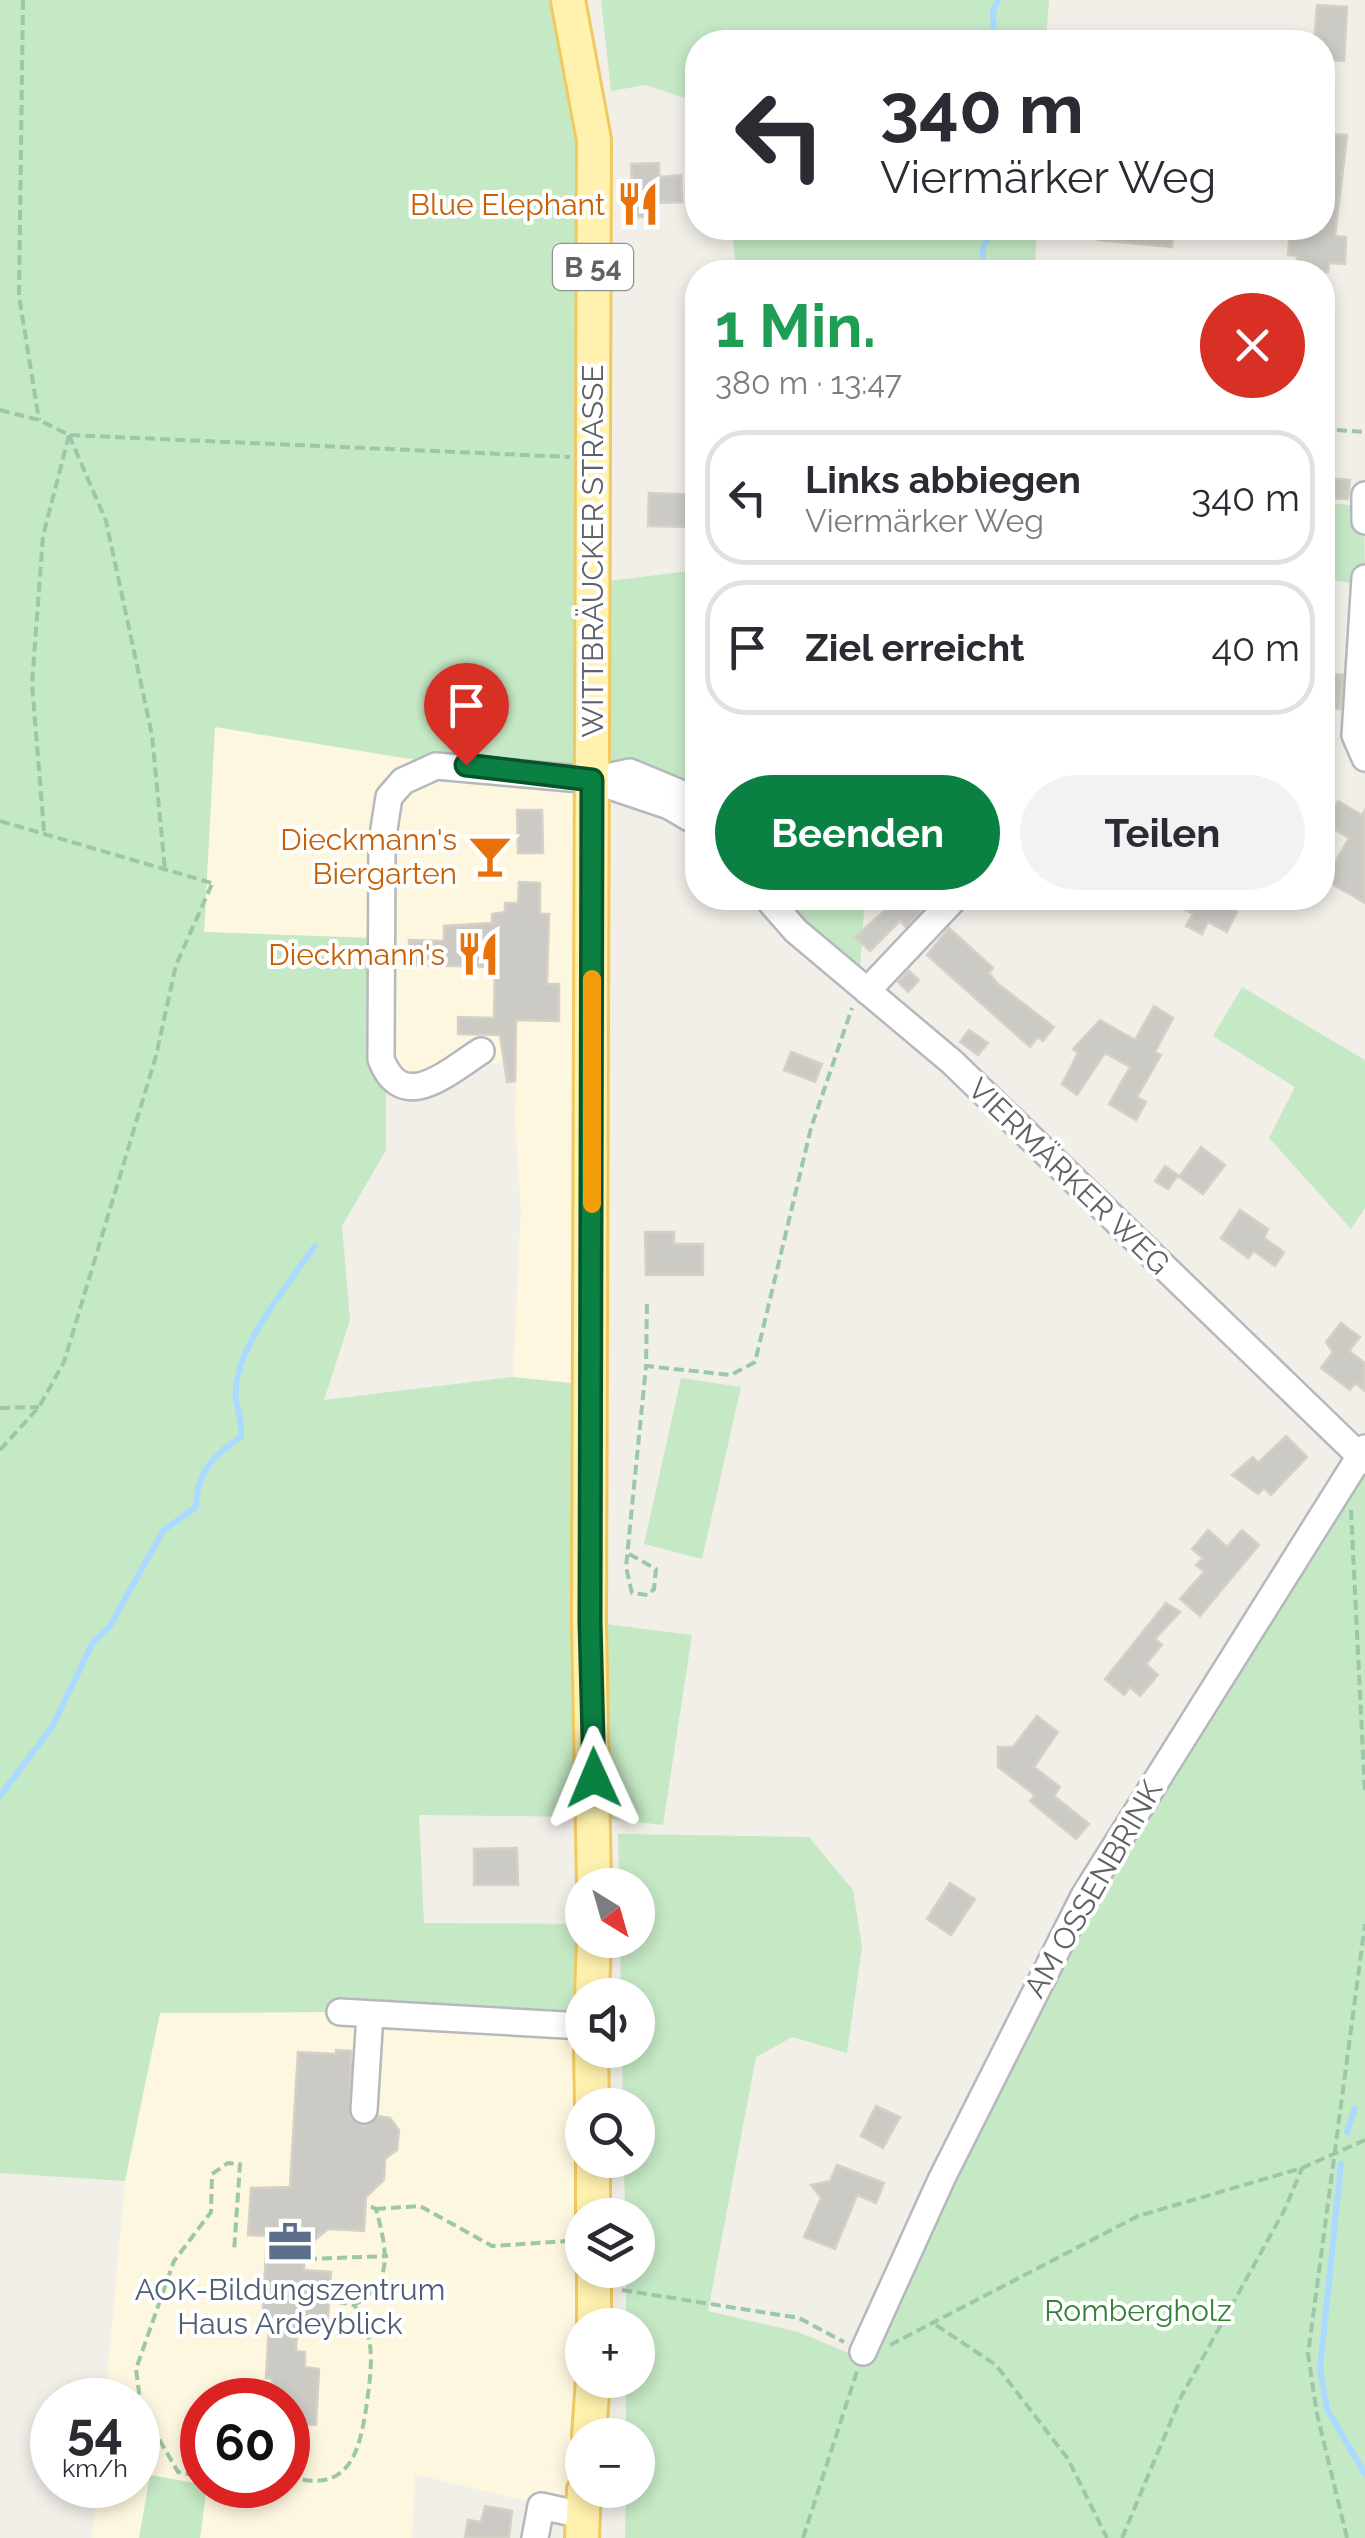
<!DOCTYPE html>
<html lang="de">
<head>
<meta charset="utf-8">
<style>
  :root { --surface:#fff; --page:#f2f2f3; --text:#2b2b33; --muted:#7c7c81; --line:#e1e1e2; --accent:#0b8043 }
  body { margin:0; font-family:Raleway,sans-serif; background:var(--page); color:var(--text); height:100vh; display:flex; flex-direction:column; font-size:38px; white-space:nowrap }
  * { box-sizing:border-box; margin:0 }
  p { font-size:32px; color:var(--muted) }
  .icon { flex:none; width:55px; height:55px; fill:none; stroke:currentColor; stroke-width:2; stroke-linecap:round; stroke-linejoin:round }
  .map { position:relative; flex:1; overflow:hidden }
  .side { position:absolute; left:685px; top:260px; width:650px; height:650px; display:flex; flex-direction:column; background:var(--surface); border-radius:40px; box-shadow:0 5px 15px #0003 }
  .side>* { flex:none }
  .guide { position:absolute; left:685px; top:30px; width:650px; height:210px; border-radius:40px; box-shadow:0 5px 15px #0003; background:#fff; color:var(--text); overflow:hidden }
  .needle { width:65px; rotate:143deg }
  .fabs { position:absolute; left:565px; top:1868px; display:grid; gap:20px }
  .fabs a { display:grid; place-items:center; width:90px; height:90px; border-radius:50%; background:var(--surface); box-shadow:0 5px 15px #0003; font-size:50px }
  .speed { position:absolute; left:30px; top:2378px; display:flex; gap:20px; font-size:50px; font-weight:700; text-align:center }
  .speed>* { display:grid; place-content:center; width:130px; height:130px; border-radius:50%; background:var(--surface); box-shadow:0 5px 15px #0003; line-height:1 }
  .speed small { font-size:25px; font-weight:400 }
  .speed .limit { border:15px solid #d22; background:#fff; color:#111 }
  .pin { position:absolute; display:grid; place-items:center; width:85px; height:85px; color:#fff; margin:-102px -42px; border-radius:50% 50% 50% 0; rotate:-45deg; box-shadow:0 0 10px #0007 }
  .pin .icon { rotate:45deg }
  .me { position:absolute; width:110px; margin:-55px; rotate:359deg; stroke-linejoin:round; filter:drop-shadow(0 0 8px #0008) }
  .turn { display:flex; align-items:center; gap:35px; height:210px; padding:0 30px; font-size:45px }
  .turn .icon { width:130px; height:130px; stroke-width:2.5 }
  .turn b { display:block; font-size:70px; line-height:85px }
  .round { display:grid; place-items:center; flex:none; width:105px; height:105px; border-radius:52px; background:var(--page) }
  .head { display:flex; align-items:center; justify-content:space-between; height:170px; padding:0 30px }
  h1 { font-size:60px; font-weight:700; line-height:75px; color:#1e9e55 }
  .button { display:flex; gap:20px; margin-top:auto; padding:20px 30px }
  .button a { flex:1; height:115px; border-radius:60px; background:var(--accent); color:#fff; font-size:40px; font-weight:700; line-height:115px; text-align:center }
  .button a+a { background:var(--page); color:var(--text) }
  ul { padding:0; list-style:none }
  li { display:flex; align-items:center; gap:30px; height:135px; margin:0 20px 15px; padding:0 10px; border:5px solid var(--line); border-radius:40px }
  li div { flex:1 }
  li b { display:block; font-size:38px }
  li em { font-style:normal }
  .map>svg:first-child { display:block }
</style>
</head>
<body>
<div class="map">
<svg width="1365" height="2538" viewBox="0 0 1365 2538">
  <rect width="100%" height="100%" fill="#f1efe8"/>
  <path fill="#fef7e0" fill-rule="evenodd" d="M 215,726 L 592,780 L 590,1385 L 513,1377 L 521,1210 L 515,1118 L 517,1061 L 483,1065 L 435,1090 L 386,1094 L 370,938 L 204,932 Z
    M 340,2012 L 582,2026 L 582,2515 L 415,2474 L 412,2538 L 92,2538 L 97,2485 L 138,2485 L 138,2400 L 105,2400 L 125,2181 L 159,2013 ZM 202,2400 L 288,2400 L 288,2485 L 202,2485 Z"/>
  <path fill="#c5e8c5" d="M 0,0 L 568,0 L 594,140 L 593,583 L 697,570 L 697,806 L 215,727 L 204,932 L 371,938 L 386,1094 L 386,1150 L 342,1226 L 350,1320 L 324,1400 L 513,1377 L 590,1385 L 589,1622 L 692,1635 L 663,1825 L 594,1817 L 419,1815 L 424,1923 L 582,1924 L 582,2026 L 340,2012 L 160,2013 L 125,2181 L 0,2173 Z
    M 601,0 L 1049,0 L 1046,42 L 698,42 L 697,102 L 646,85 L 611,91 Z
    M 732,228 L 1037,228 L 1035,268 L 1034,272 L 736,272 Z
    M 1322,502 L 1364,507 L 1365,585 L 1323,579 Z
    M 767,898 L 865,898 L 859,984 Z
    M 1242,987 L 1365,1060 L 1365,1208 L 1351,1229 L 1269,1138 L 1295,1087 L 1213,1036 Z
    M 681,1378 L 741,1387 L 702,1559 L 644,1544 Z
    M 1365,1473 L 1365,2538 L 625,2538 L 626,2490 L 638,2490 L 638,2435 L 626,2435 L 626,2380 L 638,2380 L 638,2325 L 626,2325 L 626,2270 L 638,2270 L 638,2215 L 625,2215 L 624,2160 L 638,2160 L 638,2105 L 623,2105 L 622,2050 L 638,2050 L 638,1995 L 621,1995 L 620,1940 L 638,1940 L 638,1885 L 619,1885 L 618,1834 L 809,1837 L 853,1890 L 862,1946 L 847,2053 L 792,2037 L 756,2057 L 708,2311 L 798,2332 L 868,2361 C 932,2228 991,2090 1061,1959 C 1151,1790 1266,1636 1365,1473 Z
    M 150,2475 L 207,2485 L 200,2538 L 139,2538 Z"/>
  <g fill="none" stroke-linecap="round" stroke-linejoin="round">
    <path stroke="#aadaff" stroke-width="6" d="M 994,42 L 993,11 L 998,0
      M 983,272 L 983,248 L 993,228
      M 0,1796 L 52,1727 L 93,1642 L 110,1626 L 163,1531 L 196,1507 C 196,1473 214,1454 241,1437 C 243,1421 238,1414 236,1399 C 230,1353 290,1282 315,1246
      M 1347,2132 L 1355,2108
      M 1341,2164 L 1320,2369 L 1327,2409 L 1365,2474"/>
  </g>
  <path fill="#cccac5" stroke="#d6d1c6" stroke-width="2.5" d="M 1317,5 L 1347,7 L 1344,61 L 1322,60 L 1322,42 L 1314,42 Z
    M 1324,134 L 1347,135 L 1335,236 L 1346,237 L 1345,264 L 1329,263 L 1328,272 L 1296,272 L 1297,256 L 1288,255 L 1290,228 L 1322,228 Z
    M 659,163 L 659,177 L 681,175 L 682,202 L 656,203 L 657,216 L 624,218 L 622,181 L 632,181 L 631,164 Z
    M 1098,228 L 1173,228 L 1172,247 L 1098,240 Z
    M 1322,478 L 1350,480 L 1348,499 L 1322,498 Z
    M 649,493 L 698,495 L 698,527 L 648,526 Z
    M 1322,673 L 1343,675 L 1340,709 L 1322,708 Z
    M 1338,801 L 1362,815 L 1365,810 L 1365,903 L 1325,880 L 1349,838 L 1325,824 Z
    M 517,810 L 542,810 L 543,853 L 518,853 Z
    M 519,882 L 540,883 L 540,914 L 549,914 L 547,984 L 559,984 L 559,1021 L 516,1020 L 515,1081 L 507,1082 L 500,1035 L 458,1034 L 458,1017 L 494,1018 L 495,967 L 409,965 L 409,940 L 444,941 L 444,926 L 492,923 L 492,914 L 505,912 L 505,903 L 518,903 Z
    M 899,898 L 933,898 L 906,927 L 900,921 L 870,951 L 855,937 Z
    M 1163,898 L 1212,898 L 1237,912 L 1227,932 L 1208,922 L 1202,934 L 1186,926 L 1193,914 Z
    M 949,928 L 993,968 L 989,973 L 998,984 L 1054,1027 L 1043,1041 L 1038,1037 L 1030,1047 L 927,955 Z
    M 909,971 L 919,980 L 908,992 L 898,982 Z
    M 1154,1006 L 1173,1018 L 1155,1052 L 1161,1055 L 1137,1097 L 1146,1102 L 1136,1120 L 1109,1104 L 1130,1067 L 1105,1053 L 1077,1095 L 1062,1084 L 1078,1053 L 1073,1049 L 1100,1020 L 1135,1040 Z
    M 969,1030 L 988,1043 L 978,1055 L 960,1042 Z
    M 791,1052 L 822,1064 L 815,1082 L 784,1070 Z
    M 1201,1147 L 1225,1165 L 1203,1194 L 1179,1177 Z
    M 1165,1166 L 1178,1175 L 1168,1189 L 1155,1181 Z
    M 1240,1210 L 1268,1229 L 1264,1238 L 1284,1252 L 1275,1266 L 1254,1251 L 1248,1258 L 1221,1238 Z
    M 645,1232 L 674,1232 L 674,1244 L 703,1244 L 703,1275 L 646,1275 Z
    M 1341,1323 L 1360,1337 L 1349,1351 L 1365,1363 L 1365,1391 L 1355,1383 L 1350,1390 L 1321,1368 L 1333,1352 L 1326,1342 Z
    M 1286,1436 L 1307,1457 L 1271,1495 L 1264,1488 L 1258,1494 L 1232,1475 L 1253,1457 L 1258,1463 Z
    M 1208,1530 L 1227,1547 L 1242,1530 L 1259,1545 L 1200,1616 L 1180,1599 L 1204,1572 L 1196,1565 L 1203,1558 L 1192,1549 Z
    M 1166,1603 L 1180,1612 L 1155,1639 L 1162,1645 L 1146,1664 L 1158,1675 L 1140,1696 L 1130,1687 L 1124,1695 L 1105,1679 Z
    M 1037,1716 L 1058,1732 L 1034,1767 L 1060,1787 L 1054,1796 L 1089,1824 L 1076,1839 L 1030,1801 L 1035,1795 L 998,1767 L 998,1747 L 1013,1747 Z
    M 517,1848 L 518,1885 L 474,1885 L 474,1849 Z
    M 950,1883 L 975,1899 L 951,1935 L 927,1919 Z
    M 336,2050 L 351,2051 L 350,2118 L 364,2126 L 379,2116 L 390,2118 L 399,2130 L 397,2150 L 385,2159 L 384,2180 L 366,2197 L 364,2231 L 328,2229 L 305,2248 L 304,2270 L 331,2272 L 328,2318 L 298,2316 L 296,2351 L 305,2352 L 305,2367 L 319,2369 L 316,2425 L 288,2423 L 288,2400 L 272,2400 L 272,2378 L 266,2378 L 269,2324 L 262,2324 L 267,2236 L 248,2235 L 251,2188 L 290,2187 L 298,2052 L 336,2054 Z
    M 876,2106 L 900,2117 L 883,2148 L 861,2136 Z
    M 837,2165 L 884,2183 L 876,2203 L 857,2195 L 835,2249 L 804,2237 L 821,2198 L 811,2185 L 830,2181 Z
    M 485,2506 L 512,2511 L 509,2538 L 465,2538 L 468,2520 L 481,2522 Z"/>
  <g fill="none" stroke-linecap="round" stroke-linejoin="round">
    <g stroke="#b5b8bc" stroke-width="30">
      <path id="minor" d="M 1365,495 L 1365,521
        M 1365,578 L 1355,735 L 1365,758
        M 592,780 L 669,806 L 693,820
        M 767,898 L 796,931 L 952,1062 L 1365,1461
        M 867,991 L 955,898
        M 481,1051 C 448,1072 402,1115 381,1059 L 382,842 L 389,797 L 403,781 L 436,766 L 592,780 L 630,772 L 683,794 L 698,806
        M 340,2012 L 582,2026
        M 364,2110 L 370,2014
        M 863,2352 L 942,2178 L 1084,1896 L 1365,1448
        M 535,2538 L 541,2506 L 582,2515"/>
    </g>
    <g stroke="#f2c960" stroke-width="38">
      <path id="major" d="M 568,0 L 594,140 L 589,1622 L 594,1885
        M 592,1995 L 594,1940
        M 591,2050 L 592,2105
        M 593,2160 L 593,2215
        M 594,2325 L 594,2270
        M 589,2435 L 593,2380
        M 582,2538 L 584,2490"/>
    </g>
    <path stroke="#9cc7a9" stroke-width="4" stroke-dasharray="10 5" stroke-linecap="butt" d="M 23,0 L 19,296 L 39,420
      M 0,410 L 39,420 L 69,435 L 570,457
      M 1322,429 L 1365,432
      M 69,435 L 106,521 L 152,735 L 165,870
      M 0,821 L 215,884
      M 44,831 L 32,684 L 43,536 L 69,435
      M 647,1304 L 646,1366 L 731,1375 L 755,1362 L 811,1128 L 852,1008
      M 0,1408 L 39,1407
      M 0,1450 L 39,1407 L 64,1362 L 156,1056 L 176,965 L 212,884
      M 1351,1510 L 1365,1795
      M 629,1554 L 656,1569 L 654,1589 L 648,1595 L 632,1593 L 626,1567 L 646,1366
      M 376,2209 L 420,2206 L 492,2246 L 582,2240
      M 307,2259 L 388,2256
      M 622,2290 L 799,2318 L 844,2342
      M 354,2305 C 396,2283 386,2247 376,2209 L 370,2206
      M 936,2325 L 996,2365 L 1068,2459 L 1107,2538
      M 890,2345 L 1138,2216 L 1302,2168 L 1365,2140
      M 202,2460 L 193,2475 L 178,2472 L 141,2408 L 136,2369 L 174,2261 L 211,2212 L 212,2174 L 228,2163 L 240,2164 L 234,2252
      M 288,2476 C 350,2496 360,2451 367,2402 C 372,2365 376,2336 354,2305 L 333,2301
      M 803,2538 L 857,2371
      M 1122,2538 L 1181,2397 L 1285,2209 L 1302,2168
      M 1347,2538 L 1317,2414 L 1308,2354 L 1365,1924"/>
    <use href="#minor" stroke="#fff" stroke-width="25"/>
    <use href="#major" stroke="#fff2af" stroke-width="32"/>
  </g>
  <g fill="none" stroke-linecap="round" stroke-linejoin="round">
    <g stroke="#07532c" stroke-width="25">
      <path id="route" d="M 466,765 L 592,780 L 590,1622 L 594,1778"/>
    </g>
    <use href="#route" stroke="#0b8043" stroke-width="18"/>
    <path stroke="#f59e0b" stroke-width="18" d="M 592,1204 L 592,979"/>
  </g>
  <defs>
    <g id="restaurant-bare" transform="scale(3.45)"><path d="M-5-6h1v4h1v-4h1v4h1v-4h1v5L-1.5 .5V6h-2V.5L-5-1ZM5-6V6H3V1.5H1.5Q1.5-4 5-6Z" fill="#e8710a" stroke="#fff" stroke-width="2.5" paint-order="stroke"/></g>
    <g id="bar-bare" transform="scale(3.45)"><path d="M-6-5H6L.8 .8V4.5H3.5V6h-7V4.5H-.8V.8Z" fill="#e8710a" stroke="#fff" stroke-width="2.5" paint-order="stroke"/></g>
    <g id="office-bare" transform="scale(3.45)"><path d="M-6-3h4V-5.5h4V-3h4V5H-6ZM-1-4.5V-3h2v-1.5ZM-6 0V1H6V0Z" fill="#5c6f8a" stroke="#fff" stroke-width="2.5" paint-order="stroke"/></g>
  </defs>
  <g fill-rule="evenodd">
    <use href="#restaurant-bare" x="638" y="204"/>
    <use href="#bar-bare" x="490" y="856"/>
    <use href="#restaurant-bare" x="478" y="954"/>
    <use href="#office-bare" x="290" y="2242"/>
  </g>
  <g text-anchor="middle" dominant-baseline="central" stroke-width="8" stroke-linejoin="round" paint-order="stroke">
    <rect fill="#fff" stroke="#8f9295" stroke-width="2.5" x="553" y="244" width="80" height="46" rx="8"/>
    <g font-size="28" font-weight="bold" fill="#5f6368">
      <text x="593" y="267">B 54</text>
    </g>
    <g font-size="30" fill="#c56008" stroke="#fff" text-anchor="end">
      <text x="605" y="204">Blue Elephant</text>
      <text x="457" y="839">Dieckmann's<tspan x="457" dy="34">Biergarten</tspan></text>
      <text x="445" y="954">Dieckmann's</text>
    </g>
    <g font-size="30" fill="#5f6368" stroke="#fff">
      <text transform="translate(592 551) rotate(-90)">WITTBRÄUCKER STRASSE</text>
      <text transform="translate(1069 1176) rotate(44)">VIERMÄRKER WEG</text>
      <text transform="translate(1093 1889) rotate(-60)">AM OSSENBRINK</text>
    </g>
    <g font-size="30" fill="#4e5e75" stroke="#fff">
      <text x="290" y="2289">AOK-Bildungszentrum<tspan x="290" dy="34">Haus Ardeyblick</tspan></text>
    </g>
    <g font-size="30" fill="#348238" stroke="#fff">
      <text x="1138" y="2310">Rombergholz</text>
    </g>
  </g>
</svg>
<div class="fabs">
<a><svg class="needle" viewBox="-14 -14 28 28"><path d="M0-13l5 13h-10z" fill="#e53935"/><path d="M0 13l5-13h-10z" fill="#7c7c81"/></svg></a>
<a><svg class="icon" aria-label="sound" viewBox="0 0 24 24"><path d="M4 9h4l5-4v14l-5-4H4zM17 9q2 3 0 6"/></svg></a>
<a><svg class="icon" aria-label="search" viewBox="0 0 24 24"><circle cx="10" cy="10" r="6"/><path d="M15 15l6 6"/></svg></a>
<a><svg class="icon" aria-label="layers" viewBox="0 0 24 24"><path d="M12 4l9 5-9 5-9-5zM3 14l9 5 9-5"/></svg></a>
<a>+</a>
<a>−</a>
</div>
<div class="speed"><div>54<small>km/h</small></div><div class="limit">60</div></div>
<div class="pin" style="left:466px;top:765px;background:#d93025"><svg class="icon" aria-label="arrive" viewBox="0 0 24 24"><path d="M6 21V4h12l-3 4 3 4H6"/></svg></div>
<svg class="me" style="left:594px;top:1778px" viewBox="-20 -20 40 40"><path d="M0-17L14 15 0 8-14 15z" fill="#0b8043" stroke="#fff" stroke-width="4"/></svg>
<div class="guide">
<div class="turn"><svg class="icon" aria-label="left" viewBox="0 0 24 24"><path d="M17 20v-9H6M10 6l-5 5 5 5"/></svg><div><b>340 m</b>Viermärker Weg</div></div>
</div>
<section class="side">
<div class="head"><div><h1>1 Min.</h1><p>380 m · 13:47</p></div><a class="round" style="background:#d93025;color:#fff"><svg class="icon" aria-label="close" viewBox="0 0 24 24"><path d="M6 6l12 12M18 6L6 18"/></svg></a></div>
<ul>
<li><svg class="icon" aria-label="left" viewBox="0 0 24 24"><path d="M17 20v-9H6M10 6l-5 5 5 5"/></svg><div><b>Links abbiegen</b><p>Viermärker Weg</p></div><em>340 m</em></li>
<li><svg class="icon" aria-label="arrive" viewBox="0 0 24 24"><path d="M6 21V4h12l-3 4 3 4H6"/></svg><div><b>Ziel erreicht</b></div><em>40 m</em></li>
</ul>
<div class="button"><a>Beenden</a><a>Teilen</a></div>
</section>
</div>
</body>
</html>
